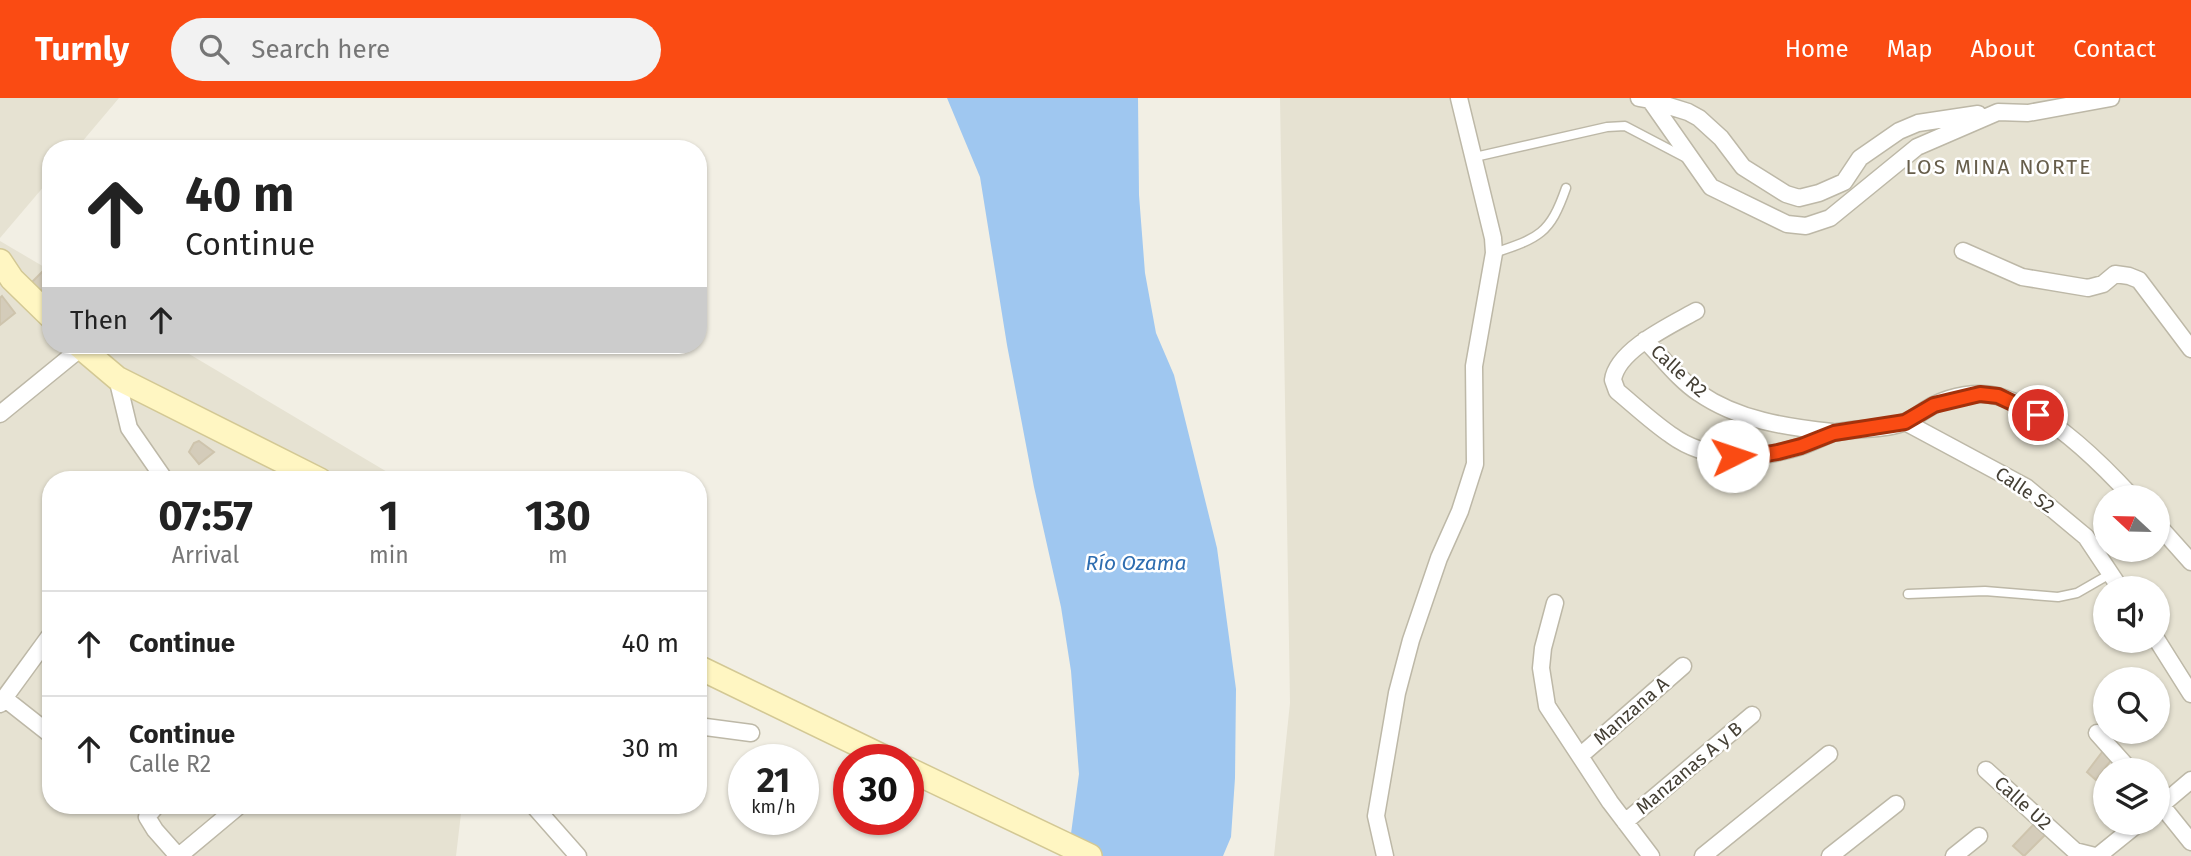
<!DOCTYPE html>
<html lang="en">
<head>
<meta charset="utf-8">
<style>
  :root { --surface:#fff; --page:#f2f2f2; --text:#222; --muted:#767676; --line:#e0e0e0; --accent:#fa4b13 }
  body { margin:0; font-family:"Fira Sans",sans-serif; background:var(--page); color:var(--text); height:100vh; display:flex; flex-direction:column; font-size:26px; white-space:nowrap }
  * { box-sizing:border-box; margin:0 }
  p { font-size:23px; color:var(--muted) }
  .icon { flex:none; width:38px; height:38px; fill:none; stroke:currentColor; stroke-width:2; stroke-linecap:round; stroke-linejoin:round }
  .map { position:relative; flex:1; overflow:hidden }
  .sheet { position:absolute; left:42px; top:373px; width:665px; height:343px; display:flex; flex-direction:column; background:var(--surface); border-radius:28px; box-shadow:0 2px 5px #0004 }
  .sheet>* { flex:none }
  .guide { position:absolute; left:42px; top:42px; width:665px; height:214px; border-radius:28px; box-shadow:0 2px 5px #0004; background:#fff; color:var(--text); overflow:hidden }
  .needle { width:46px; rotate:292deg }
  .fabs { position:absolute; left:2093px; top:387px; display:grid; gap:14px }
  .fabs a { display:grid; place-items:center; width:77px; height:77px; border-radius:50%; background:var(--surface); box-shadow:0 2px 5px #0004; font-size:35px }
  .speed { position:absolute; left:728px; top:646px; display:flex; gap:14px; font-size:35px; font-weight:700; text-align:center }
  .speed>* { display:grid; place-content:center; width:91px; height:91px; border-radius:50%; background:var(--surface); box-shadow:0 2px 5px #0004; line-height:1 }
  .speed small { font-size:18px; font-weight:400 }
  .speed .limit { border:10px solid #d22; background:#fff; color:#111 }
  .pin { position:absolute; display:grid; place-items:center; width:60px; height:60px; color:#fff; margin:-30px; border:4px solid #fff; border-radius:50%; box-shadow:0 2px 7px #0007 }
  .me { position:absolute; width:77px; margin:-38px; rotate:86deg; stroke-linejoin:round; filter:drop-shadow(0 0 5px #0008) }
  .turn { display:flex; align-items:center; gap:24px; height:147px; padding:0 28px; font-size:32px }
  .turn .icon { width:91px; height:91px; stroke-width:2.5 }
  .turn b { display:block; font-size:49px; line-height:60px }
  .then { display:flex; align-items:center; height:66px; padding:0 28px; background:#0003; gap:14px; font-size:26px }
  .eta { display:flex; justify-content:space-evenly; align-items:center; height:119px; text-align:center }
  .eta b { font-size:42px; font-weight:700; line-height:49px }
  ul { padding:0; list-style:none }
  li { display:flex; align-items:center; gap:21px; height:105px; padding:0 28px; border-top:2px solid var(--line) }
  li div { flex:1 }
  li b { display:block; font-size:26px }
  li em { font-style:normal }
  header { display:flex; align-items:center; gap:42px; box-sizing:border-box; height:98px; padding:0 35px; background:var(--accent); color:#fff }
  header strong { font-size:33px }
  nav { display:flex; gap:38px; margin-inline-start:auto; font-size:24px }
  .search { width:490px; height:63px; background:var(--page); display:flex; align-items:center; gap:18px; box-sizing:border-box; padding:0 24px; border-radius:38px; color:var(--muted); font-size:26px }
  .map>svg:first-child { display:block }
</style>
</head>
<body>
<header>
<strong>Turnly</strong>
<div class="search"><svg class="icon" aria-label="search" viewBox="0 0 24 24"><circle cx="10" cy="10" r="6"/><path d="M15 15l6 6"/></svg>Search here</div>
<nav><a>Home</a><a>Map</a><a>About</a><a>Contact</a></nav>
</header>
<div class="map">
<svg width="2191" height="758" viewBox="0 0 2191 758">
  <rect width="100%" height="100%" fill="#f2efe4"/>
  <path fill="#e6e2d2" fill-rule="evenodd" d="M 0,0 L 119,0 L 76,51 L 51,51 L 51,80 L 0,140 Z
    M 1280,0 L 2191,0 L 2191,758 L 1274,758 L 1290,605 ZM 2105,399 L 2158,399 L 2158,452 L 2105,452 ZM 2105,490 L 2158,490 L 2158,542 L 2105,542 ZM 2105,581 L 2158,581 L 2158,634 L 2105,634 ZM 2105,672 L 2158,672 L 2158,724 L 2105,724 Z
    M 0,143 L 51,173 L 51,247 L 174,247 L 399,381 L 51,382 L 51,707 L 462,707 L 456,758 L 0,758 Z"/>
  <path fill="#9fc7f0" d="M 947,0 L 1138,0 L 1139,97 L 1145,175 L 1156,235 L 1174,277 L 1217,450 L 1236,591 L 1235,680 L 1231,739 L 1223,758 L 1068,758 L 1079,676 L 1071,573 L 1061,509 L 1034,389 L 1007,247 L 980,79 Z"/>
  <path fill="#d4ccba" stroke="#cec4ad" stroke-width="2" d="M 43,173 L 51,181 L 51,198 L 47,202 L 31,185 Z
    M 2,198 L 15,215 L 0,227 L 0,200 Z
    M 199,343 L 214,354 L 199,366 L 189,354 L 194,345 Z
    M 2103,653 L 2112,661 L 2096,682 L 2087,674 Z
    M 2035,725 L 2046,736 L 2024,758 L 2013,748 Z"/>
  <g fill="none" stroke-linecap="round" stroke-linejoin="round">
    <g stroke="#bdb8a7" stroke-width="11">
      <path id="lane" d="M 1475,59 L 1607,29 L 1625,28 L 1688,61
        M 1494,155 C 1539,140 1550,136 1566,90
        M 1908,496 L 1985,493 L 2058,499 L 2077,495 L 2110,476"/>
    </g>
    <g stroke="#bdb8a7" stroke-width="19">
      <path id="street" d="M 1639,0 L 1650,2 L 1711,89 L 1787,126 L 1806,128 L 1830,120 L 1917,49 L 1998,14 L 2028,15 L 2111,0
        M 1650,2 L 1688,14 L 1699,20 L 1721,40 L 1743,69 L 1786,96 L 1799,100 L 1819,95 L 1844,84 L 1860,60 L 1899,33 L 1918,25 L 1978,16
        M 1963,153 L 2022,179 L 2088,190 L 2103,186 L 2115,176 L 2129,178 L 2139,182 L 2191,251
        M 1696,213 C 1671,227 1617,252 1613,282 L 1617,293 C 1635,308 1652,324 1671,337 C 1708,364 1757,362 1799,349 C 1811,345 1822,339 1833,335 C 1855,329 1887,333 1907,323 C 1917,319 1925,311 1934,307 C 1952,298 1977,293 1997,298 C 2045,310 2099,363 2132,399
        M 1645,242 C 1662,259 1679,282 1699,295 C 1738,322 1786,329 1832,334
        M 117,280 L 129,330 L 165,382
        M 0,316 L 81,250
        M 1905,324 L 2026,389 L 2086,439 L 2120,490
        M 2158,427 L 2191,464
        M 1555,505 L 1543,550 L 1541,570 L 1547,608 L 1610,704 L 1651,758
        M 2157,542 L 2191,596
        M 4,600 L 51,637
        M 0,606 L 51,536
        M 698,628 L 751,635
        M 2097,635 L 2130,672
        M 1580,658 L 1683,568
        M 1986,672 L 2075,753 L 2095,758
        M 2158,703 L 2191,744
        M 157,707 L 147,719 L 155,732 L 178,758
        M 533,707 L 578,758
        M 2158,710 L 2191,682
        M 1625,724 L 1752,617
        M 179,758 L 240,707
        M 1385,758 L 1376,718 L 1397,595 L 1411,542 L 1439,460 L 1460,413 L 1475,366 L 1474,268 L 1494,155 L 1493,140 L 1459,0
        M 1703,758 L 1829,656
        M 1830,758 L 1896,706
        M 1954,758 L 1979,738
        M 2098,758 L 2140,724"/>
    </g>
    <g stroke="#d3c894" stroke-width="26">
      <path id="secondary" d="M 0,163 L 12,181 L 51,219
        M 78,247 L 117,280 L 320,382
        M 698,569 L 890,662
        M 908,671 L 1090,758"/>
    </g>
    <use href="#lane" stroke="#fff" stroke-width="8"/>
    <use href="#street" stroke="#fff" stroke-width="16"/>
    <use href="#secondary" stroke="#fff6c2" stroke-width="23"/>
  </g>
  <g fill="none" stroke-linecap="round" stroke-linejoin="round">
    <g stroke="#a2310c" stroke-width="18">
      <path id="route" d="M 1733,358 L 1755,358 L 1778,354 L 1801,348 L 1834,335 L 1905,324 L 1934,307 L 1980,296 L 1998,298 L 2038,317"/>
    </g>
    <use href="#route" stroke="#fa4b13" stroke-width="12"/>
  </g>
  <g text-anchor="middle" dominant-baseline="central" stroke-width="5" stroke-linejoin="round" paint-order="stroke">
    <g font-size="19" fill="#443f34" stroke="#fff">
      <text transform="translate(1679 273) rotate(42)">Calle R2</text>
      <text transform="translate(2025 392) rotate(34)">Calle S2</text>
      <text transform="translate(1631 613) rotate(-41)">Manzana A</text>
      <text transform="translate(1689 670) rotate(-40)">Manzanas A y B</text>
      <text transform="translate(2023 705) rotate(42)">Calle U2</text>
    </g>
    <g font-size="21" letter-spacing="2" fill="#675e4b" stroke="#fff">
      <text x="1999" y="69">LOS MINA NORTE</text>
    </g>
    <g font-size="21" font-style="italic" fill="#2e6db0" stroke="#fff">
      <text x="1136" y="465">Río Ozama</text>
    </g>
  </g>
</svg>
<div class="fabs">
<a><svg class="needle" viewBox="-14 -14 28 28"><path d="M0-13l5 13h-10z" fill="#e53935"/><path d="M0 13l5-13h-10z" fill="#767676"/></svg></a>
<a><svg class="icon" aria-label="sound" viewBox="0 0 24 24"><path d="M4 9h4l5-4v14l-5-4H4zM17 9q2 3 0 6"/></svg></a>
<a><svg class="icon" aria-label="search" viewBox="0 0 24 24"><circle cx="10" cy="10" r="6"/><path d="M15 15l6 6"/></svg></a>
<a><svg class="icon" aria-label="layers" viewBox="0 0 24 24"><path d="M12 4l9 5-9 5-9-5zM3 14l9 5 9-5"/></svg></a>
</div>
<div class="speed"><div>21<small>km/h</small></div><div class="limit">30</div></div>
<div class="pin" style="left:2038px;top:317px;background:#d93025"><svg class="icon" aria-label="arrive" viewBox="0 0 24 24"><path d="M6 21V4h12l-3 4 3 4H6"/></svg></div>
<svg class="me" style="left:1733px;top:358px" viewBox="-20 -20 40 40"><circle r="19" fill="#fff"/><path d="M0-13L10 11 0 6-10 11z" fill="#fa4b13"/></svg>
<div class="guide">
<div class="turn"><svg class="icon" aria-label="ahead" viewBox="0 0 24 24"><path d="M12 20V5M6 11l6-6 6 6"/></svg><div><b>40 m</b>Continue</div></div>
<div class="then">Then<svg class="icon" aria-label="ahead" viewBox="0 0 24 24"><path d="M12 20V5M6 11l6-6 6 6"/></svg></div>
</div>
<section class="sheet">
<div class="eta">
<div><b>07:57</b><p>Arrival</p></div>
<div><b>1</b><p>min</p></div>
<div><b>130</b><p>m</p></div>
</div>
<ul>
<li><svg class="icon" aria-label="ahead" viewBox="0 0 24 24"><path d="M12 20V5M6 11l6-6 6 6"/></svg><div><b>Continue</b></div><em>40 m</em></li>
<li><svg class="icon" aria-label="ahead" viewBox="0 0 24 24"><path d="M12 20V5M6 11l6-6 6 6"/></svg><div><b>Continue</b><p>Calle R2</p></div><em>30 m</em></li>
</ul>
</section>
</div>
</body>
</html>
